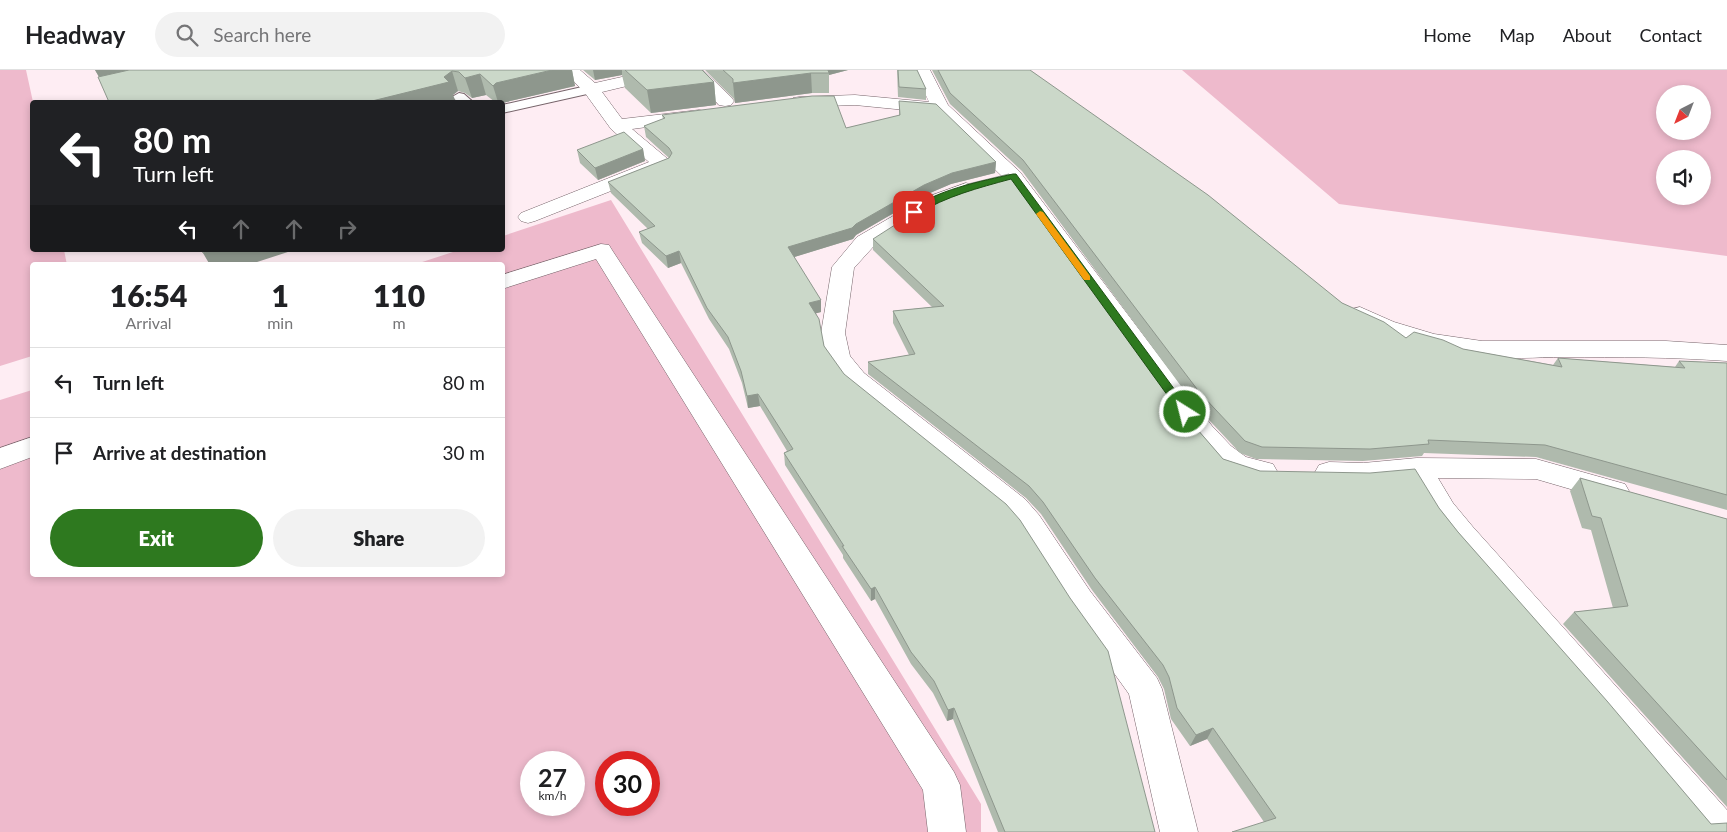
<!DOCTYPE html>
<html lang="en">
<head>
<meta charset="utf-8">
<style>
  :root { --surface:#fff; --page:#f2f2f2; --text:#202124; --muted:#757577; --line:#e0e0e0; --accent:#2e791f }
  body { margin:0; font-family:Lato,sans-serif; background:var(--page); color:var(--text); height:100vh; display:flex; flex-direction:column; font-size:19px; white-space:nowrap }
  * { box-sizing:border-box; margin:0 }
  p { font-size:16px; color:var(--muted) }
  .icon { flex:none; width:28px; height:28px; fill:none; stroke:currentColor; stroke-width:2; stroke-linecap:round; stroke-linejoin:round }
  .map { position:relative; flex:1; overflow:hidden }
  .drawer { position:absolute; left:30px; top:192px; width:475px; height:315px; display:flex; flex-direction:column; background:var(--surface); border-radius:5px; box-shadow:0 2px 8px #0003 }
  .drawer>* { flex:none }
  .top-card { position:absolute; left:30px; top:30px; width:475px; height:152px; border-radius:5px; box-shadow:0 2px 8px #0003; background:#202124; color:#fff; overflow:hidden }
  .needle { width:32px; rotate:222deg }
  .fabs { position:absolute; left:1656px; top:15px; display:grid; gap:10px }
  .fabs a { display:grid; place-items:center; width:55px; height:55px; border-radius:50%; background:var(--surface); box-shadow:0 2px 8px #0003; font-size:25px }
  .speed { position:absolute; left:520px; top:681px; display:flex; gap:10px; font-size:25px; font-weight:700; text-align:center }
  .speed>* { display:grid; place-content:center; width:65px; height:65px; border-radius:50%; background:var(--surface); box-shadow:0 2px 8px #0003; line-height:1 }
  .speed small { font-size:12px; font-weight:400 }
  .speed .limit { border:8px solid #d22; background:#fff; color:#111 }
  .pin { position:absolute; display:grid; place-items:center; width:42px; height:42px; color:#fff; margin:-21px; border-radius:10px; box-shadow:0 2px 8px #0006 }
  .me { position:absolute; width:55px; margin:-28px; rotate:324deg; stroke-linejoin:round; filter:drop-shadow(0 0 4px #0008) }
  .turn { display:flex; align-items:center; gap:18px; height:105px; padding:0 20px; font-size:22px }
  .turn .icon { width:65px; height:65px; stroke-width:2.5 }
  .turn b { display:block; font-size:35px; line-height:42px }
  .lanes { display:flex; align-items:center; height:48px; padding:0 20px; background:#0003; justify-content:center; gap:25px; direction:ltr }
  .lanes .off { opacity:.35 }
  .eta { display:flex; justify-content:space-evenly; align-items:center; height:85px; text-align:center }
  .eta b { font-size:30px; font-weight:800; line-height:35px }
  .cta { display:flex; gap:10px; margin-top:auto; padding:10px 20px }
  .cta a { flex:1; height:58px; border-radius:30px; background:var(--accent); color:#fff; font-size:20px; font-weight:800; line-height:58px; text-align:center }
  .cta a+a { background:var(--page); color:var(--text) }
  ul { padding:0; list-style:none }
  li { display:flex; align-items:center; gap:15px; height:70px; padding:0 20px; border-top:1px solid var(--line) }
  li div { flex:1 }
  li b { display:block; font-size:19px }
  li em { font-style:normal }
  header { display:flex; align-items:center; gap:30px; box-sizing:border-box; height:70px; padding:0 25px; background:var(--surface); border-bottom:1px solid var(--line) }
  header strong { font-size:24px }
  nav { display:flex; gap:28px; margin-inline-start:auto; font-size:18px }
  .search { width:350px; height:45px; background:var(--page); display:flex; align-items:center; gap:12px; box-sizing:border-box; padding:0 18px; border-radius:28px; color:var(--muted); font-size:19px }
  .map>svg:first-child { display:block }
</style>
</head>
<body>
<header>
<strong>Headway</strong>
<div class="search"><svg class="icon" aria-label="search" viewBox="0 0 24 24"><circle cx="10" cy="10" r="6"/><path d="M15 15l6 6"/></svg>Search here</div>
<nav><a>Home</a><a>Map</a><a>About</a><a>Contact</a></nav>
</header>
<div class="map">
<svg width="1727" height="762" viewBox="0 0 1727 762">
  <rect width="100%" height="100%" fill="#feedf3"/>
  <path fill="#eebacc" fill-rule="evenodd" d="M 0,0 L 26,0 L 33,32 L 32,180 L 64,180 L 67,195 L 32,195 L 32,286 L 0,296 Z
    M 1182,0 L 1727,0 L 1727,186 L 1339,134 ZM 1665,24 L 1702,24 L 1702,61 L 1665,61 ZM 1665,89 L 1702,89 L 1702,126 L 1665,126 Z
    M 611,130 L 981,734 L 981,762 L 0,762 L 0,330 L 32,320 L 32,505 L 502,505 L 502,195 L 413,195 L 459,180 L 502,180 L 503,166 ZM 531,692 L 574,692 L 574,735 L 531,735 ZM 606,692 L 649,692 L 649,735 L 606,735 Z"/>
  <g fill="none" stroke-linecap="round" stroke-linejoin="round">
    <g stroke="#76646a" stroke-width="2">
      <path id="service" d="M 591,15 L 598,19 L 596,22 L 502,43 L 502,35 Z
        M 459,23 L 464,24 L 473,32 L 458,32 L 452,27 Z"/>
    </g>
    <g stroke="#76646a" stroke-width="1">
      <path id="minor" d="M 563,0 L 580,0 L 595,13 L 653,0 L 683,0 L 681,3 L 602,22 L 622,49 L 699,40 L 705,41 L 708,45 L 705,49 L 699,50 L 632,59 L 669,90 L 672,94 L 669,98 L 535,151 L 528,153 L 521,151 L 518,147 L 521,143 L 649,92 L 611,59 L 585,23 Z
        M 686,0 L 703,0 L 731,27 L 734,31 L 731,35 L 725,36 L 719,35 Z
        M 914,0 L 930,0 L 948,35 L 1020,102 L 1212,356 L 1231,376 L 1246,387 L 1273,394 L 1277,401 L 1273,408 C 1239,418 1213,393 1192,370 L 1006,110 L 936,43 L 855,35 L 799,37 L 793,36 L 790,32 L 793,28 L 799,27 L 855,25 L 929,32 Z
        M 966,113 L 973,115 L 976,119 L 973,123 L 938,136 L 873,177 L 854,198 L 845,263 L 850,286 L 864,303 L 1025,429 L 1039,445 L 1090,521 L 1157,608 L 1162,619 L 1198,762 L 1160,762 L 1129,624 L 1068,539 L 1019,461 L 1005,445 L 846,315 L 829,293 L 826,287 L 821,263 L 832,197 L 857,167 L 924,128 Z
        M 601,174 L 609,175 L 612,180 L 954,702 L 960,715 L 966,762 L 928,762 L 923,720 L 596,189 L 502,219 L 502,205 Z
        M 1360,237 L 1394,252 L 1434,264 L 1482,271 L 1666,271 L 1727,275 L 1727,291 C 1672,287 1618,287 1564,287 C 1536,287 1507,290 1480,286 C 1451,283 1365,268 1348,244 L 1352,239 Z
        M 32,367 L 32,387 L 0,399 L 0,378 Z
        M 1417,388 L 1536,389 L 1625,414 L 1629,421 L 1625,428 L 1615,432 L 1536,409 L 1438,408 L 1453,433 L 1473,457 L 1727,740 L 1727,762 L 1696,762 L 1596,641 L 1451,473 L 1433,449 L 1409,409 C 1380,412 1348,418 1319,409 L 1315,402 L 1319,395 L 1329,392 L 1363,393 Z"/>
    </g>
    <use href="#service" fill="#fff" fill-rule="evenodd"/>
    <use href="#minor" fill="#fff" fill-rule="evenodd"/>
  </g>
  <path fill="#afbaad" d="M 95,0 L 572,0 L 575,16 L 502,33 L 495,32 L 486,25 L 472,28 L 465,23 L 458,21 L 453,25 L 99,7 Z
    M 583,0 L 702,0 L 714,12 L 716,35 L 651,43 L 625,18 L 622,5 L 595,10 Z
    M 705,0 L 848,0 L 829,5 L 829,23 L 812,23 L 735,33 L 734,29 Z
    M 897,0 L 917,0 L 926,19 L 926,30 L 898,27 Z
    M 932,0 L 1030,0 L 1342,233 L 1406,268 L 1463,279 L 1553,295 L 1558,288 L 1675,297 L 1679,291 L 1727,293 L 1727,440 L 1536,387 L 1424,383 L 1422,386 L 1363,391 L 1256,389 L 1240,383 L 1195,335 L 1022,101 L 950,34 Z
    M 899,31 L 996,92 L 995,103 L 951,114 L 923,126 L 856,165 L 853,169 L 794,187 L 821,242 L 816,243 L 824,276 L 1155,762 L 998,762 L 953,649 L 947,651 L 933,623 L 911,594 L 875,529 L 871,531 L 843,488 L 843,485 L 785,395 L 784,383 L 787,381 L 760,336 L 748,338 L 742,313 L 729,279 L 709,249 L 681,193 L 668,198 L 642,173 L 639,162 L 648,159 L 611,123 L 608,112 L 669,88 L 646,67 L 644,56 L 663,49 L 662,45 L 846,58 L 899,46 Z
    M 643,79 L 645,91 L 598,110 L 580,93 L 577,80 Z
    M 873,169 L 1178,337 L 1223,389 L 1260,401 L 1439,438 L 1458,462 L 1711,754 L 1264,752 L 1207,669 L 1190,676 L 1171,649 L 1164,619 L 1158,607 L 1092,520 L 1041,444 L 1026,428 L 868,304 L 868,292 L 909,285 L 893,253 L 893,241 L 932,237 L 873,180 Z
    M 1580,408 L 1727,449 L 1727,737 L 1563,554 L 1574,542 L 1613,538 L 1591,460 L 1582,458 L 1570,421 Z"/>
  <path fill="#8e978d" d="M 95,0 L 169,0 L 104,15 Z
    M 552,0 L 572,0 L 575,16 L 502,33 L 498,32 L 493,16 L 496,13 Z
    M 593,0 L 622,0 L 622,5 L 595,10 Z
    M 823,0 L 848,0 L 829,5 L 829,3 Z
    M 452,1 L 458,21 L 453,25 L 456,32 L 368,32 Z
    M 811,3 L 812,23 L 735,33 L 733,13 Z
    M 480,4 L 486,25 L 472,28 L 465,8 Z
    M 714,12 L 716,35 L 651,43 L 647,20 Z
    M 643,79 L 645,91 L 598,110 L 595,98 Z
    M 996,92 L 995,103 L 951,114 L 923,126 L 856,165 L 853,169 L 788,189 L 788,177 L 856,154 L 924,115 L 952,103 Z
    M 211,180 L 294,180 L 248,195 L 210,195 L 203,183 Z
    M 679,181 L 681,193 L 668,198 L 666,186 Z
    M 821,230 L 821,242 L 810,245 L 809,233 Z
    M 758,324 L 760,336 L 748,338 L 747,326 Z
    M 875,517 L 875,529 L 871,531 L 871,519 Z
    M 954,638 L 953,649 L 947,651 L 948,640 Z
    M 1213,658 L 1207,669 L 1190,676 L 1196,665 Z"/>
  <path fill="#cbd8c9" stroke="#8e978d" d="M 129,0 L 552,0 L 496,13 L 493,16 L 480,4 L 465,8 L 459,2 L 452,1 L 444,7 L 449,12 L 368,32 L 109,32 L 98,7 Z
    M 625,0 L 702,0 L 714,12 L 647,20 Z
    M 723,0 L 828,0 L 829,3 L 811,3 L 733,13 L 733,9 Z
    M 898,0 L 917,0 L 926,19 L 899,17 Z
    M 938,0 L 1030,0 L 1208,125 L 1342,233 L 1384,252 L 1406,268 L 1414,262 L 1443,270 L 1463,279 L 1562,297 L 1558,288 L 1685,298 L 1679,291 L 1727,293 L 1727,425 L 1545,375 L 1428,370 L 1429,374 L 1370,379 L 1262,377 L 1245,371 L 1200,323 L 1023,90 L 950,23 Z
    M 812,26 L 834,26 L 846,58 L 900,45 L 899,31 L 936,34 L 996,92 L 952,103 L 924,115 L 856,154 L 852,158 L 788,177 L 821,230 L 809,233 L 819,249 L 824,276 L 844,304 L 1006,434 L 1020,450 L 1070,528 L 1108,581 L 1155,762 L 1005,762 L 954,638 L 948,640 L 934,611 L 911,582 L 875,517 L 871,519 L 842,476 L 844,476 L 784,383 L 793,379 L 758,324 L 747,326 L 741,301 L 728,267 L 707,238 L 679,181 L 666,186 L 639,162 L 655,156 L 608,112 L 669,88 L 672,83 L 669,78 L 644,56 L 665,48 L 662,45 Z
    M 624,62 L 643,79 L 595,98 L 577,80 Z
    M 1009,104 L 1178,337 L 1223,389 L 1260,401 L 1370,403 L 1415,399 L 1439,438 L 1458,462 L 1607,631 L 1711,754 L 1727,753 L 1727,762 L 1232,762 L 1276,748 L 1213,658 L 1196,665 L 1177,638 L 1169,607 L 1163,595 L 1095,508 L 1043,432 L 1029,416 L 868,292 L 915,284 L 893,241 L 944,236 L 873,169 L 940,126 L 968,114 Z
    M 202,180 L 211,180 L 203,183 Z
    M 1580,408 L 1727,449 L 1727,710 L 1574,542 L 1628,536 L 1601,448 L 1592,446 Z"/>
  <path fill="#2e791f" stroke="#1e4f14" d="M 1013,104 L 1016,104 L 1189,339 L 1190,342 L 1189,344 L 1181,344 L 1011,109 C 978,118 947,126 917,144 L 910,142 C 932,120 983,111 1013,104 Z"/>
  <path fill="#f59e0b" d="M 1040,141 L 1043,142 L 1090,206 L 1090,210 L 1084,210 L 1036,144 Z"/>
</svg>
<div class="fabs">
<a><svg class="needle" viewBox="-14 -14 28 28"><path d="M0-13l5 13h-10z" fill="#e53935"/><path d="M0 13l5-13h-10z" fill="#757577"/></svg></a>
<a><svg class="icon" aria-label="sound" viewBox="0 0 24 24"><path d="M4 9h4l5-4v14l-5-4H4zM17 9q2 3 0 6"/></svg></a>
</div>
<div class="speed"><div>27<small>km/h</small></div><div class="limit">30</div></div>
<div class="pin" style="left:914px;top:142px;background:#d93025"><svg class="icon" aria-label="arrive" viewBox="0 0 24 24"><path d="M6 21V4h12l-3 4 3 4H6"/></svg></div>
<svg class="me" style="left:1185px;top:342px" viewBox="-20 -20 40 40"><circle r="17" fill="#2e791f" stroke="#fff" stroke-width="3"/><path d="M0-11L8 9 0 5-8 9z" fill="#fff"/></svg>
<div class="top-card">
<div class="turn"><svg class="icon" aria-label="left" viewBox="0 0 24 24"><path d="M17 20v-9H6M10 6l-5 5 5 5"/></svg><div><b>80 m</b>Turn left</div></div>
<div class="lanes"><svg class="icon" aria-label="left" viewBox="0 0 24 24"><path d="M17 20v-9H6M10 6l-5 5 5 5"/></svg><svg class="icon off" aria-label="ahead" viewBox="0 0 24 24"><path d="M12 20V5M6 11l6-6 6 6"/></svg><svg class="icon off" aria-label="ahead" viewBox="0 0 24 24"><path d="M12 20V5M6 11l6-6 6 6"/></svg><svg class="icon off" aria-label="right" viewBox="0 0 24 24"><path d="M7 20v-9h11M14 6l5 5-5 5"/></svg></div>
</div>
<section class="drawer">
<div class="eta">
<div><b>16:54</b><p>Arrival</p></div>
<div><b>1</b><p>min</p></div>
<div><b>110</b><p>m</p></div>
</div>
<ul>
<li><svg class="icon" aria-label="left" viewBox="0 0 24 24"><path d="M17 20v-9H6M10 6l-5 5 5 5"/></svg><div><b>Turn left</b></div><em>80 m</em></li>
<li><svg class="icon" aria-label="arrive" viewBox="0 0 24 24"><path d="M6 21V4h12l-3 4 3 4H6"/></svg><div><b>Arrive at destination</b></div><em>30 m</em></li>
</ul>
<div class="cta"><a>Exit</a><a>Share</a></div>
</section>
</div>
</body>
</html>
